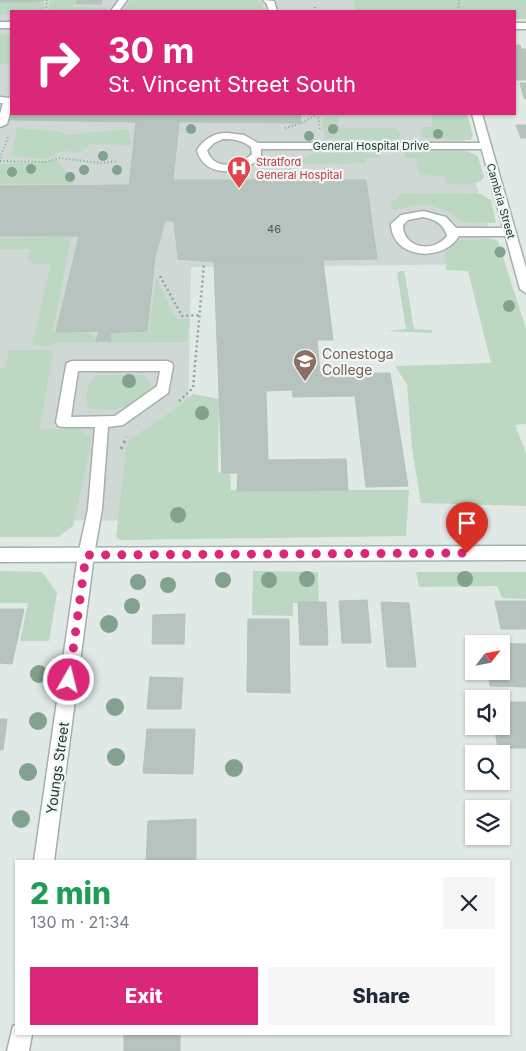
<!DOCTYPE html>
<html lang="en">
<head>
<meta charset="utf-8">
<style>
  :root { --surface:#fff; --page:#f6f6f7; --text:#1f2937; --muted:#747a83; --accent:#db2777 }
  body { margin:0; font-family:Inter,sans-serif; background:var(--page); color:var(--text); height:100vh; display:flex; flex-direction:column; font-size:19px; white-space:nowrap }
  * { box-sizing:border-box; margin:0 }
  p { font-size:16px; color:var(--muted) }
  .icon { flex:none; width:28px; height:28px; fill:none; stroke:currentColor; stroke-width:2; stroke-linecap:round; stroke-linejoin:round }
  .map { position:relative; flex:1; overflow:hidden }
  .drawer { position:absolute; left:15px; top:860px; width:495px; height:175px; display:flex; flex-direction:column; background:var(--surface); border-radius:0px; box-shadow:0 1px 4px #0004 }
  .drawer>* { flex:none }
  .hud { position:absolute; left:10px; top:10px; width:506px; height:105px; border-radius:0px; box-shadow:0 1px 4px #0004; background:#db2777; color:#fff; overflow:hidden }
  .needle { width:32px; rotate:58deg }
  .controls { position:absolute; left:465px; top:635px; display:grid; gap:10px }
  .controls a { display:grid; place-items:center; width:45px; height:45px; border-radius:0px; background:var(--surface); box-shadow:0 1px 4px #0004; font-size:25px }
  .pin { position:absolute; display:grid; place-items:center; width:42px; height:42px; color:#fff; margin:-51px -21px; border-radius:50% 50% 50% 0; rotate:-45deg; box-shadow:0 0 5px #0007 }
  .pin .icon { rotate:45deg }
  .me { position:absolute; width:55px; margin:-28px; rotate:8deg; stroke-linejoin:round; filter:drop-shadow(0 0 4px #0008) }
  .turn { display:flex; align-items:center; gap:18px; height:105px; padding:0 15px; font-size:22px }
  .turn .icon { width:65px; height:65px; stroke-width:2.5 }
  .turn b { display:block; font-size:35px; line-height:42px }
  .round { display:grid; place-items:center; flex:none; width:52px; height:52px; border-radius:0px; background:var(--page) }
  .headline { display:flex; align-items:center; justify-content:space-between; height:85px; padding:0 15px }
  h1 { font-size:30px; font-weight:800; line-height:38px; color:#1e9e55 }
  .action { display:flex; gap:10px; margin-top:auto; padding:10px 15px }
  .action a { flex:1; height:58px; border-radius:0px; background:var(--accent); color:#fff; font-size:20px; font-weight:800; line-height:58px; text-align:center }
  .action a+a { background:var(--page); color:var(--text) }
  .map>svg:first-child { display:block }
</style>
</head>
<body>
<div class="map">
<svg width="526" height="1051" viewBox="0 0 526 1051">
  <rect width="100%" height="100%" fill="#e0e9e5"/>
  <path fill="#cfd8d4" d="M 0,0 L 353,0 L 355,11 L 11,11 L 11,114 L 457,114 L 498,264 L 191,267 L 186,521 L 0,520 Z"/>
  <path fill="#bcd8c2" d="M 50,0 L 76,0 L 73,7 L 107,8 L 105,11 L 49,11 Z
    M 131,0 L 258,0 L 265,11 L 123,11 Z
    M 353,0 L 526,0 L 526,19 L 515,19 L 515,11 L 355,11 Z
    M 44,1 L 44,11 L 11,11 L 11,14 L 0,14 L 0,2 Z
    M 0,35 L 11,35 L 11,64 L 0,64 Z
    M 431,114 L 467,114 L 473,136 L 470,140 L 423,138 L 421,127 L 433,127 Z
    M 337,115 L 339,128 L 394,128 L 399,130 L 400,137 L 397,140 L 325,139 L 322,119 Z
    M 17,127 C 34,131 53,128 68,135 L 128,129 L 131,145 L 90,144 L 81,152 L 61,151 L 45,159 L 11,156 Z
    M 375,151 L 380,152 L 380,157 L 366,158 L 366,163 L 278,165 L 317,153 Z
    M 406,151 L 469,152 L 478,156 L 484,177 C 477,188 459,184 447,184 L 444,176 L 420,175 L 416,158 L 406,158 L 403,153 Z
    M 57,160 L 63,170 L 75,174 L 73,184 L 0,184 L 0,164 L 30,163 Z
    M 399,193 L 481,194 L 491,200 L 496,223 L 463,222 L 452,213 L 429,205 L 416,205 L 395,210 L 391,208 L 391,203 L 399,197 Z
    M 71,237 L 53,331 L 89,332 L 98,342 L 108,342 L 113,334 L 149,332 L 156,277 L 172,311 L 178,319 L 190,319 L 187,342 L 53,343 L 51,346 L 32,345 L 51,264 L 34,264 L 28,260 L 30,249 L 0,249 L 0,238 Z
    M 494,239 L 498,241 L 526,329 L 526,424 L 515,425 L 526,453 L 526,506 L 421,503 L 412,449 L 407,384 L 395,366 L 491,363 L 468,271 L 446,270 L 445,252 L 459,240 Z
    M 400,271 L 404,271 L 405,275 L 414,329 L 432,330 L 433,331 L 431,333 L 387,331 L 406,329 L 397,273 Z
    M 9,350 L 54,350 L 39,429 L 79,429 L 92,438 L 73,526 L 58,537 L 0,537 L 0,368 L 5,368 Z
    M 97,375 L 145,375 L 152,386 C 139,406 110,415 87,407 C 84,395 88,383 97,375 Z
    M 193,394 L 219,399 L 218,472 L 230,474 L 231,490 L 409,490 L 406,536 L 121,540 L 116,537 L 126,449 L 130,439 L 172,411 Z
    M 0,571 L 42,572 L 57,593 L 49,641 L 20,641 L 28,603 L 0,603 Z
    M 253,571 L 318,572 L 319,603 L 293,603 L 293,616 L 252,615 Z
    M 416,572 L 526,572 L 526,599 L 502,598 L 497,586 L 419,587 Z"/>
  <path fill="#b6c3be" stroke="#b4c2bb" d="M 0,0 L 44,0 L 32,2 L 0,2 Z
    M 77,0 L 102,0 L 101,4 L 76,4 Z
    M 515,45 L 520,45 L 521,49 L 526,49 L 526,80 L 517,80 L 515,72 Z
    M 520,83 L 526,83 L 526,99 L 524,98 Z
    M 3,102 L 11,103 L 11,114 L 16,114 L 15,120 L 0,120 L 0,110 Z
    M 16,114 L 300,114 L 301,123 L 179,122 L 173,180 L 366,180 L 377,259 L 214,262 L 178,259 L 174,221 L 165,221 L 155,257 L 147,331 L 111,333 L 110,341 L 96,341 L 99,331 L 56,332 L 79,236 L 0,236 L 0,186 L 129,185 L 136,122 L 15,120 Z
    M 516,125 L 526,125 L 526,138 L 521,138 Z
    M 323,261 L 333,340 L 317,340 L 320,374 L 390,373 L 408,486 L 366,487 L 355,396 L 293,397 L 292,390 L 266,391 L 268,460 L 346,459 L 348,490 L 237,491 L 238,473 L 222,473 L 214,262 Z
    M 367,600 L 371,643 L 342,643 L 339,601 Z
    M 495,601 L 526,601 L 526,629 L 501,629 Z
    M 298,602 L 326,602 L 328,645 L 300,645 Z
    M 381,602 L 409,603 L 416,667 L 387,667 Z
    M 0,609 L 24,609 L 12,664 L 0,663 Z
    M 185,614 L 184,644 L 152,644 L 153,615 Z
    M 248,619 L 289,619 L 290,693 L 247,692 Z
    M 484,643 L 526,644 L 526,687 L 490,686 L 488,671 L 501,671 L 501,644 Z
    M 150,677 L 183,678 L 181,709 L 147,709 Z
    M 501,702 L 526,702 L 526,748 L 498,748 L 494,726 L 501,726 Z
    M 0,719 L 7,719 L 3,750 L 0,750 Z
    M 147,729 L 195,729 L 193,774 L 143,773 Z
    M 196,819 L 196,861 L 146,861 L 148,821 Z
    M 124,1034 L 180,1034 L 180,1051 L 124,1051 Z"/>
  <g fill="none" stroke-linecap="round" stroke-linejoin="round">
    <g stroke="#a4b0ab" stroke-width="3">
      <path id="lane" d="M 119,0 L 127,0 L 119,11 L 111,11 Z
        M 263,0 L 274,1 L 277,11 L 269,11 L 267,4 Z
        M 0,97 L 11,98 L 11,109 L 7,124 L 0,127 L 0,114 L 3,103 L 0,103 Z
        M 227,133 L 244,135 L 258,143 L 486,143 L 491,146 L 486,149 L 261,149 L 261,157 C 243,175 204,179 197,150 C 204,139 214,133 227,133 ZM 223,139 C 234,139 242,140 251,147 L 252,154 C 239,167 213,171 207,150 L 214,143 Z
        M 423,211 L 446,217 L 456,228 L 510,228 L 516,232 L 510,236 L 459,236 C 443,263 392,259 391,224 L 401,215 ZM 423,217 C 435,219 444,224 447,236 C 434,253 403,249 403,225 L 408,220 Z
        M 72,361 L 167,361 L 172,363 L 173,366 L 168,393 L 123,425 L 108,427 L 102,509 L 94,555 L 91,560 L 86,562 L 81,560 L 78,555 L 88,509 L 95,427 L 63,427 L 58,426 L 56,422 L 66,366 L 67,363 ZM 78,371 L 160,371 L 157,386 L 115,416 L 71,417 Z"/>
    </g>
    <g stroke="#a4b0ab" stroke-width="3">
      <path id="street" d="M 0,22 L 11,22 L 11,28 L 0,28 Z
        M 515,23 L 526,23 L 526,29 L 515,29 Z
        M 472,114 L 482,114 L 526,268 L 526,293 L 520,289 Z
        M 86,548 L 91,550 L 94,555 L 54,861 L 34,861 L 78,555 L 81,550 Z
        M 16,1025 L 16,1034 L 32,1034 L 29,1051 L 7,1051 L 13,1026 Z"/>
    </g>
    <g stroke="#a1b3ac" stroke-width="3">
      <path id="secondary" d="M 526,546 L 526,560 L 0,562 L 0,548 Z"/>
    </g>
    <path stroke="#85a99c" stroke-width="2" stroke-dasharray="1 2.5" stroke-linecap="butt" d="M 315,7 L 315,11
      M 46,11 L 47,0
      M 458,11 L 459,0
      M 318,114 L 320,131
      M 285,128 L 300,124 L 318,114
      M 0,158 L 8,137
      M 0,161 L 45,162 L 60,158 L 101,163 L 118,161"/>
    <path stroke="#85a99c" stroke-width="2.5" stroke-dasharray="2 3" stroke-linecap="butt" d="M 160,276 L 182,316 L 201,315
      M 179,401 L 193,388 L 204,264"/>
    <path stroke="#85a99c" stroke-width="3" stroke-dasharray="2.5 4" stroke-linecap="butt" d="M 121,449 L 127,437"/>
    <use href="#lane" fill="#fff" fill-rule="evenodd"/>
    <use href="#street" fill="#fff" fill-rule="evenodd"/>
    <use href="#secondary" fill="#fff" fill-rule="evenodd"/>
  </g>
  <g fill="#81a28e">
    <circle cx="191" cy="129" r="5"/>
    <circle cx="333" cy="129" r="5"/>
    <circle cx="438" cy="134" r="5"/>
    <circle cx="309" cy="136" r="5"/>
    <circle cx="103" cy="156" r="5"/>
    <circle cx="31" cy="169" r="5"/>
    <circle cx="84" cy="170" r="5"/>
    <circle cx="117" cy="170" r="5"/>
    <circle cx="12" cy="172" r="5"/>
    <circle cx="70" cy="177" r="5"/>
    <circle cx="500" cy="252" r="5.5"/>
    <circle cx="509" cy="306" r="6"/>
    <circle cx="129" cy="381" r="7"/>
    <circle cx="202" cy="413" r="7"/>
    <circle cx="178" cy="515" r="8"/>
    <circle cx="307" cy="579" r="8"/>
    <circle cx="465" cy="579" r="8"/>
    <circle cx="223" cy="580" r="8"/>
    <circle cx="269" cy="580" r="8"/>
    <circle cx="138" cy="582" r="8"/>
    <circle cx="168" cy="585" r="8"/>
    <circle cx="132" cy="606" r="8"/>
    <circle cx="109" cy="624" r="9"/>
    <circle cx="39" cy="674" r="9"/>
    <circle cx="115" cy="707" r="9"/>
    <circle cx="38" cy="721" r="9"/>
    <circle cx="116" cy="757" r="9"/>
    <circle cx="234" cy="768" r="9"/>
    <circle cx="28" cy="772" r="9"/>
    <circle cx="21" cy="819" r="9"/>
  </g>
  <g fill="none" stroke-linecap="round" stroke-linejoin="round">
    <path stroke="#db2777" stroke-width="9" stroke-dasharray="0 16.2" d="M 69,680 L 86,555 L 467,553"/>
  </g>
  <defs>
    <g id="hospital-pin" transform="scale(1.25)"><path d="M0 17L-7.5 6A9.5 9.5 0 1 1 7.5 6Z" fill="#e0444e" stroke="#f0f6f3"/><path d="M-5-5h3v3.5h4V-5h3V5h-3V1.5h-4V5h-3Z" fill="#fff"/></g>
    <g id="university-pin" transform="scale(1.25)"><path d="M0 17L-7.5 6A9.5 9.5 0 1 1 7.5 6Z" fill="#8d6e63" stroke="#f0f6f3"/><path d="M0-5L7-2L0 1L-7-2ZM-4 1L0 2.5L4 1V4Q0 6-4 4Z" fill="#fff"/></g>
  </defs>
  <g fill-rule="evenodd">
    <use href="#hospital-pin" x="239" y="168"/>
    <use href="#university-pin" x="305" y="361"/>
  </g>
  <g text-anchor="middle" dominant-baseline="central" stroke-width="4.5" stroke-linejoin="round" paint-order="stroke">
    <g font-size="11" fill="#233731" stroke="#f0f6f3">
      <text x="371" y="146">General Hospital Drive</text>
      <text transform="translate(501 201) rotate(74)">Cambria Street</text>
    </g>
    <g font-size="11" fill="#be3a42" stroke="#f0f6f3" text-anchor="start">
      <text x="256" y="162">Stratford<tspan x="256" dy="13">General Hospital</tspan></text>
    </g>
    <g font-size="11" fill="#485a54">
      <text x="274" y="229">46</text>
    </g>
    <g font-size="14" fill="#785e54" stroke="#f0f6f3" text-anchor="start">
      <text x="322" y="353">Conestoga<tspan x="322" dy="16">College</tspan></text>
    </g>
    <g font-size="14" fill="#233731" stroke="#f0f6f3">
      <text transform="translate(57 768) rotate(-82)">Youngs Street</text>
    </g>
  </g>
</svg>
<div class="controls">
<a><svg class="needle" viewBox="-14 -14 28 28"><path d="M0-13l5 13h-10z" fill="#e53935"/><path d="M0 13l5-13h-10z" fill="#747a83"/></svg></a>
<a><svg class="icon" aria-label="sound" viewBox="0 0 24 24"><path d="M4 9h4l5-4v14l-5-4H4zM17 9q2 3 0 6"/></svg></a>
<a><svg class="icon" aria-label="search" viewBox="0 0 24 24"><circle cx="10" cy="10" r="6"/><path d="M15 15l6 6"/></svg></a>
<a><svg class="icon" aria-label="layers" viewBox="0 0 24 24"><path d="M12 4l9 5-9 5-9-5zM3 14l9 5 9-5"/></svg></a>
</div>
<div class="pin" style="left:467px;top:553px;background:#d93025"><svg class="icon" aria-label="arrive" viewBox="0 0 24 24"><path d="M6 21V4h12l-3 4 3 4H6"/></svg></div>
<svg class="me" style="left:69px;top:680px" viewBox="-20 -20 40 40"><circle r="17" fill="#db2777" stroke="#fff" stroke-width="3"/><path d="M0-11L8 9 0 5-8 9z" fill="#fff"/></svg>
<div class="hud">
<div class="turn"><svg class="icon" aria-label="right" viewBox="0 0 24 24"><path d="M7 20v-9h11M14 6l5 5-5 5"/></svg><div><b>30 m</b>St. Vincent Street South</div></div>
</div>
<section class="drawer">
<div class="headline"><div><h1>2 min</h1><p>130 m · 21:34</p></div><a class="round"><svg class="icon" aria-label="close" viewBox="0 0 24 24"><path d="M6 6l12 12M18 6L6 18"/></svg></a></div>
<div class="action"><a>Exit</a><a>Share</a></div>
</section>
</div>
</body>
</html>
